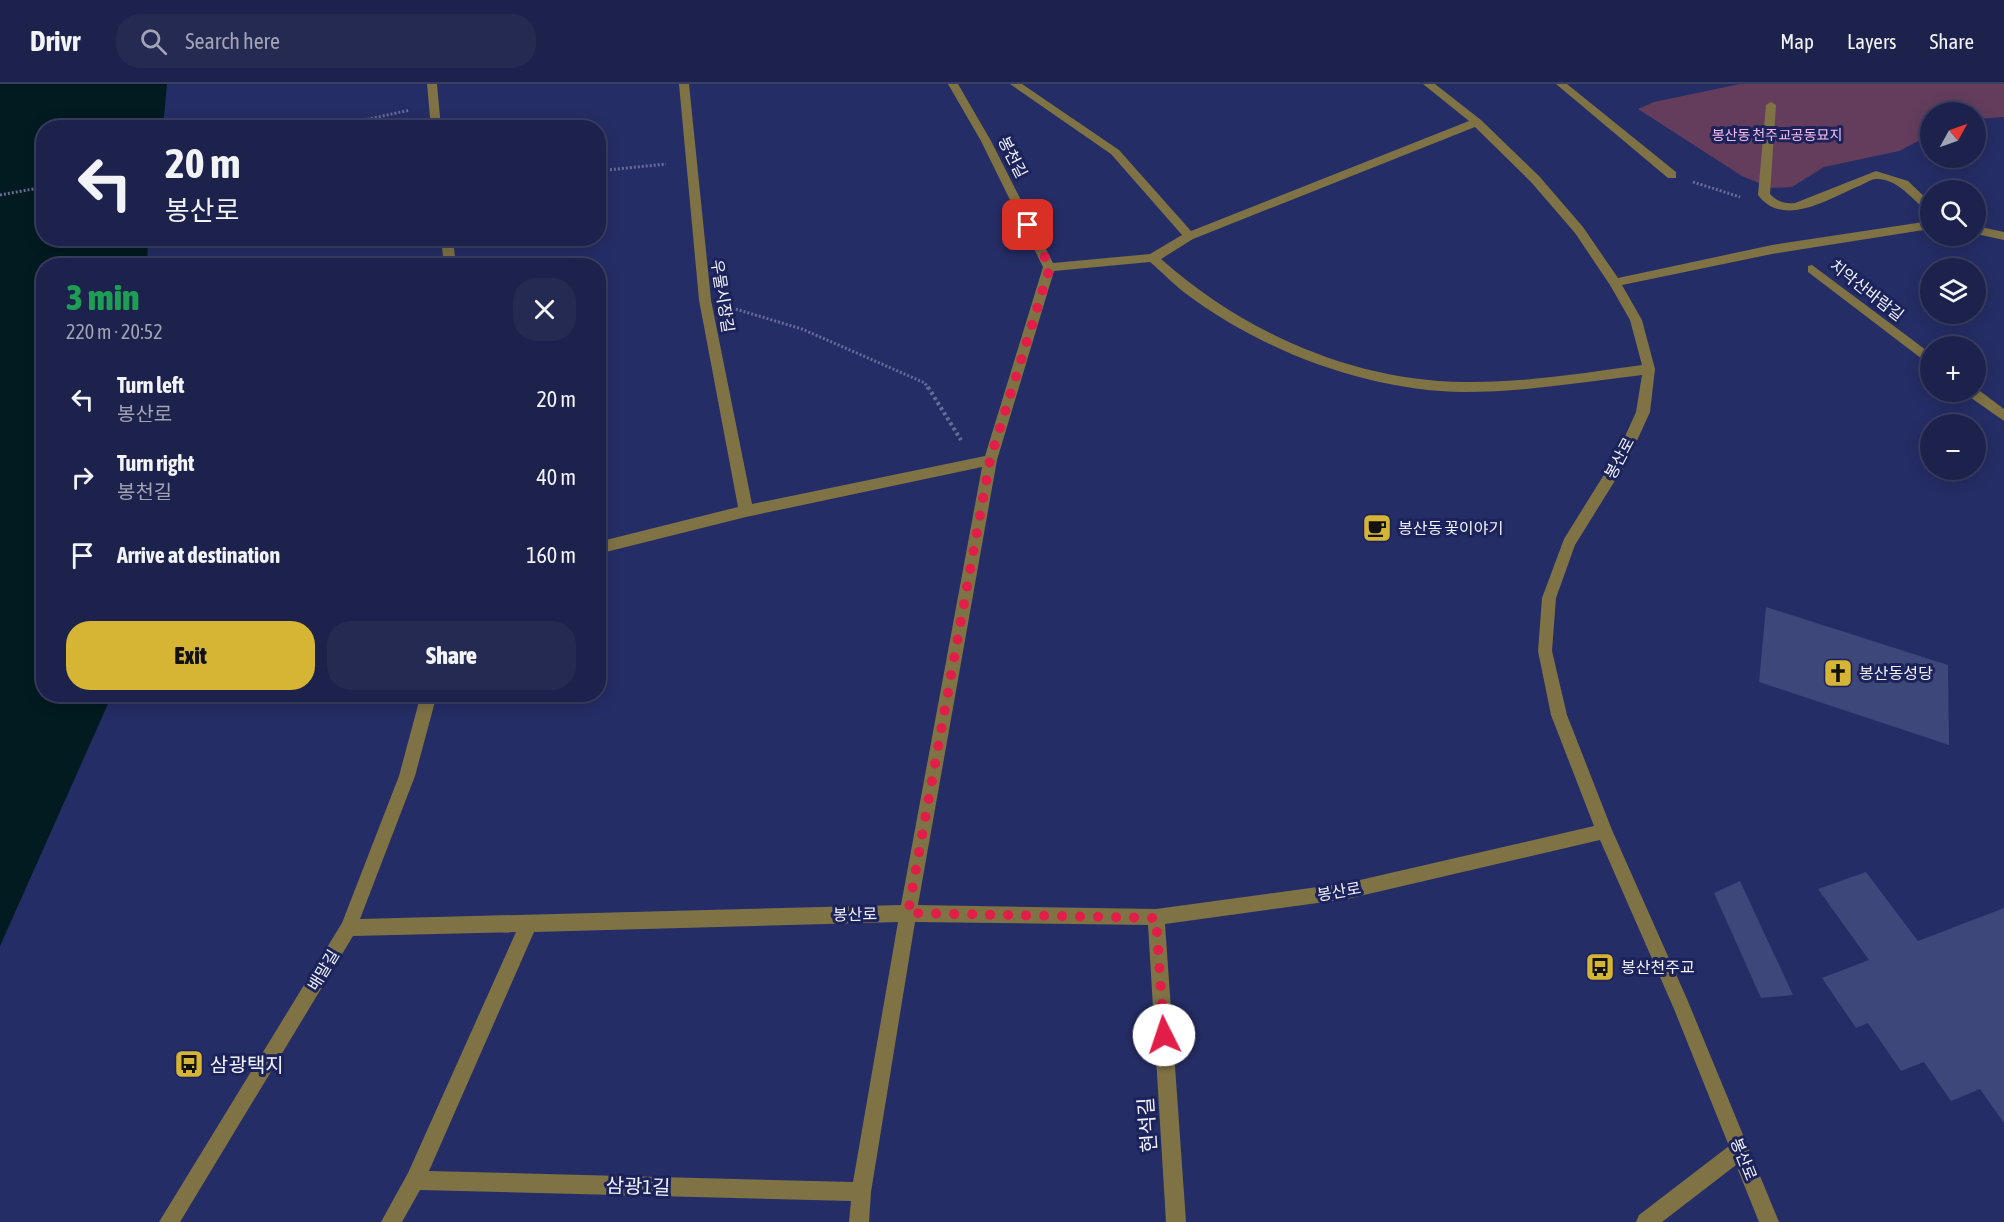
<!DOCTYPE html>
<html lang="en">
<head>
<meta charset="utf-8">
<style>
  :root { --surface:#1c224c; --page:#252a53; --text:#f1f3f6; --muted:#a0a4b5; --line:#3a3f64; --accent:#d6b534 }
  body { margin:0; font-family:"Asap Condensed","Noto Sans KR",sans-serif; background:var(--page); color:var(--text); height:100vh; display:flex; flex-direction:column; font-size:22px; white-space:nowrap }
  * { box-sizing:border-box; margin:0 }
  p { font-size:20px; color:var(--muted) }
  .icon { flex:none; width:33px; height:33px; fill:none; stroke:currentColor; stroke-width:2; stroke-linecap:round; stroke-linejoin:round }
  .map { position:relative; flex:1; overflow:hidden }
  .details { position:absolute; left:36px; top:174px; width:570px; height:444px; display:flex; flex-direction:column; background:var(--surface); border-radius:24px; box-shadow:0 3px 15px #0003,0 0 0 2px var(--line) }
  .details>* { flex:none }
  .hud { position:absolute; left:36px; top:36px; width:570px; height:126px; border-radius:24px; box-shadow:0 3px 15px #0003,0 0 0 2px var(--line); background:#1c224c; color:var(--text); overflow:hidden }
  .needle { width:39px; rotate:50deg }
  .buttons { position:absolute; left:1920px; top:18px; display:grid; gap:12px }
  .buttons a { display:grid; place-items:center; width:66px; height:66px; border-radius:50%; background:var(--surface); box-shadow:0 3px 15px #0003,0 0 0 2px var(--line); font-size:30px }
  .pin { position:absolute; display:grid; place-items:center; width:51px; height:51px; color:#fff; margin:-26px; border-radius:12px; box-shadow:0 3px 9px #0006 }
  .me { position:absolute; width:66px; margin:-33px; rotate:356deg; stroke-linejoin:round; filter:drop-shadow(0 0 4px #0008) }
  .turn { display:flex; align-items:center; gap:21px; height:126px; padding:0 30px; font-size:27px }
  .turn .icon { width:78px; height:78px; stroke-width:2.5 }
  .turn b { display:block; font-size:42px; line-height:51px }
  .round { display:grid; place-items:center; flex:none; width:63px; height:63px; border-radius:24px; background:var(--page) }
  .head { display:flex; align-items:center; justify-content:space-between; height:102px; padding:0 30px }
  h1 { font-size:36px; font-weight:800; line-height:45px; color:#1e9e55 }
  .cta { display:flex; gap:12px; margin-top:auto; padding:12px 30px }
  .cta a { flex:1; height:69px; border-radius:24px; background:var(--accent); color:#111; font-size:24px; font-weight:800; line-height:69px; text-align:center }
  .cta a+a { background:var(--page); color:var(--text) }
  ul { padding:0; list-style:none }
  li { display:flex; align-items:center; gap:18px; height:78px; padding:0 30px }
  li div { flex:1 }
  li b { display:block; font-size:22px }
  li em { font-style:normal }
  header { display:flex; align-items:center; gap:36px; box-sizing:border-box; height:84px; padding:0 30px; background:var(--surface); border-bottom:2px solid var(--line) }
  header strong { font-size:28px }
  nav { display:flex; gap:33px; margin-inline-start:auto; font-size:21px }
  .search { width:420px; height:54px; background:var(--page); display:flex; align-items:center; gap:15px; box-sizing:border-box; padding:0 21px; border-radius:24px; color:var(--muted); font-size:22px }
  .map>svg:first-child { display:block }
</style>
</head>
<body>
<header>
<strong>Drivr</strong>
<div class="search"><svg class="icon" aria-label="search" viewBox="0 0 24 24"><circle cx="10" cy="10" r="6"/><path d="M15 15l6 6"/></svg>Search here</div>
<nav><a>Map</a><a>Layers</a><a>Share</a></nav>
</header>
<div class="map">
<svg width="2004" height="1138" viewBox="0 0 2004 1138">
  <rect width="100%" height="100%" fill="#252d66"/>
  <path fill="#643d5d" d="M 1740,0 L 2004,0 L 2004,33 L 1976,35 L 1976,28 L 1930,28 L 1930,51 L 1899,67 L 1824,83 L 1792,103 L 1771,104 L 1742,92 L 1638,25 L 1654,18 Z"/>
  <path fill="#011b21" d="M 0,0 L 167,0 L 163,43 L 44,44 L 44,154 L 148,155 L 147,181 L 44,182 L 44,610 L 112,611 L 0,862 Z"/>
  <path fill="#3d477a" d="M 1766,523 L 1948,581 L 1949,661 L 1759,598 Z
    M 1866,788 L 1918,857 L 2004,824 L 2004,1039 L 1980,1005 L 1951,1017 L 1924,978 L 1901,987 L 1868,939 L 1856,944 L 1822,894 L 1869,876 L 1818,805 Z
    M 1740,797 L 1793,911 L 1761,914 L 1714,809 Z"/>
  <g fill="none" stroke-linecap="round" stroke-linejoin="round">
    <path stroke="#666c95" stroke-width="3" stroke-dasharray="2 2" stroke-linecap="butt" d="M 328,44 L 410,26
      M 598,87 L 666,80
      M 1693,98 L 1740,113
      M 0,111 L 44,103
      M 732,224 L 802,245 L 925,299 L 928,305"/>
    <path stroke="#666c95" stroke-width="4" stroke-dasharray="3 3" stroke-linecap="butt" d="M 928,303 L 961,356"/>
    <path fill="#7f7245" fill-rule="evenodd" d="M 427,0 L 437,0 L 441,44 L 431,44 Z
      M 679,0 L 689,0 L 711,216 L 752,420 L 985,372 L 1043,183 L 981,57 L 948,0 L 958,0 L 991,57 L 1053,179 L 1150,170 L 1182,151 L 1111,70 L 1010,0 L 1022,0 L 1119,66 L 1191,147 L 1469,37 L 1423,0 L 1435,0 L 1481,36 L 1539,92 L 1583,143 L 1618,194 L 1772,161 L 1930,137 L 1930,145 L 1772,170 L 1622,201 L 1642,236 L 1655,285 L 1650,328 L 1629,374 L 1575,461 L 1556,514 L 1552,567 L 1567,631 L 1612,746 L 1687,915 L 1779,1138 L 1759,1138 L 1736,1081 L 1662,1138 L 1636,1138 L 1639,1131 L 1729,1062 L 1674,925 L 1600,756 L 1347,815 L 1165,840 L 1186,1138 L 1166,1138 L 1148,841 L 915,838 L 871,1108 L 869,1138 L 849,1138 L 851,1117 L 420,1106 L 402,1138 L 381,1138 L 408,1089 L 516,848 L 353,852 L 180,1138 L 159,1138 L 342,839 L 399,692 L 421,610 L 437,610 L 415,692 L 360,835 L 901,821 L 982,383 L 746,433 L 598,470 L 598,458 L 738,423 L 699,216 ZM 1475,43 L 1531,98 L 1575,149 L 1610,201 L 1630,236 L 1642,281 C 1583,289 1523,299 1464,298 C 1353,297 1243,248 1161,175 L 1193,155 ZM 1150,178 C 1162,188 1172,199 1185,209 C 1262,267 1367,307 1465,308 C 1524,308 1583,298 1642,291 L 1636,328 L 1618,368 L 1564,455 L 1542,514 L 1538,567 L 1551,631 L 1594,742 L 1347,799 L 1156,825 L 918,821 L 997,376 L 1054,187 ZM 898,838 L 853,1098 L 429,1087 L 534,848 Z
      M 1556,0 L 1567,0 L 1676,88 L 1676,94 L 1668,94 Z
      M 1771,18 L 1776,21 L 1770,110 C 1778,118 1784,120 1795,119 L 1876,87 L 1908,97 L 1930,118 L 1930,128 L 1926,127 C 1913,115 1896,94 1876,95 C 1871,95 1864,100 1859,102 C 1830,114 1783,145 1758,111 L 1766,21 Z
      M 1976,142 L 2004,148 L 2004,156 L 1976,150 Z
      M 441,154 L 453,154 L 456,182 L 444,182 Z
      M 1812,181 L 1930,269 L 1930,279 L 1926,278 L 1808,188 L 1808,182 Z
      M 1976,304 L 2004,325 L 2004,337 L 1967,311 L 1966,308 L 1976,308 Z"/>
  </g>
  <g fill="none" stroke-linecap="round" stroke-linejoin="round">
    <path stroke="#e11d48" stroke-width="10" stroke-dasharray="0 18" d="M 1028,141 L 1050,183 L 990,376 L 908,829 L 1156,834 L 1164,951"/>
  </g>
  <defs>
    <g id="cafe-square" transform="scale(1.5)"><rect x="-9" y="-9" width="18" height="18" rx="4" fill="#d6b534" stroke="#1c225a"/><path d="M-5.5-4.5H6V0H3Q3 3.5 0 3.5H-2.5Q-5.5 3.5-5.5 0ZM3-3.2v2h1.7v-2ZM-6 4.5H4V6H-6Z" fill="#111"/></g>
    <g id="church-square" transform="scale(1.5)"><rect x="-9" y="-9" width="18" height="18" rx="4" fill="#d6b534" stroke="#1c225a"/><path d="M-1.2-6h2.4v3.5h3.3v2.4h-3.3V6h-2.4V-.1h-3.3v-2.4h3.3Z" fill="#111"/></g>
    <g id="bus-square" transform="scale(1.5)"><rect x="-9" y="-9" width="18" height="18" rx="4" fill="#d6b534" stroke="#1c225a"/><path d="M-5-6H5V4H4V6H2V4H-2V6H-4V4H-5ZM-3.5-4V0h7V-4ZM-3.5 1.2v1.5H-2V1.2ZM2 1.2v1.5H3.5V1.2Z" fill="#111"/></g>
  </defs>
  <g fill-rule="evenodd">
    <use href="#cafe-square" x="1377" y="444"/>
    <use href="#church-square" x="1838" y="589"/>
    <use href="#bus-square" x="1600" y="883"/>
    <use href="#bus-square" x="189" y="980"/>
  </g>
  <g text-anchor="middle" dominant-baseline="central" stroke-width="6" stroke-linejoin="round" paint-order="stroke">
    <g font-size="14" fill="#f7bbeb" stroke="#1c225a">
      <text x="1777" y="51">봉산동 천주교공동묘지</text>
    </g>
    <g font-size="16" fill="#f0f2f9" stroke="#1c225a">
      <text transform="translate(1013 73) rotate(63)">봉천길</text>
      <text transform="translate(1867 206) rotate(38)">치악산바람길</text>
      <text transform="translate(723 212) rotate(81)">우물시장길</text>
      <text transform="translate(1619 374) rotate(-62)">봉산로</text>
      <text transform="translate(1339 807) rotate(-10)">봉산로</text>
      <text transform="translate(855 830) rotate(-1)">봉산로</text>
      <text transform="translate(323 886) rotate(-59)">배말길</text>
      <text transform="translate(1744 1075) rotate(68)">봉산로</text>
    </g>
    <g font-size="16" fill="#f0f2f9" stroke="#1c225a" text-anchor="start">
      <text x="1398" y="444">봉산동 꽃이야기</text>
      <text x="1859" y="589">봉산동성당</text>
      <text x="1621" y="883">봉산천주교</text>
    </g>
    <g font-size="20" fill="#f0f2f9" stroke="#1c225a" text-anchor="start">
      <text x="210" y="980">삼광택지</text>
    </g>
    <g font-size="20" fill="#f0f2f9" stroke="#1c225a">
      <text transform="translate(1147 1041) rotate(-94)">현석길</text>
      <text transform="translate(638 1102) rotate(2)">삼광1길</text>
    </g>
  </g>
</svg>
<div class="buttons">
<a><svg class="needle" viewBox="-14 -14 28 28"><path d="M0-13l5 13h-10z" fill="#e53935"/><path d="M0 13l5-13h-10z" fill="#a0a4b5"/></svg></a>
<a><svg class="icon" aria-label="search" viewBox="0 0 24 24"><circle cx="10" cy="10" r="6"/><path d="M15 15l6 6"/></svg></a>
<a><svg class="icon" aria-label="layers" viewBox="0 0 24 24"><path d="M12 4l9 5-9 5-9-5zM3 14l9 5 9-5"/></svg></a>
<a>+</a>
<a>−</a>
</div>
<div class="pin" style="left:1028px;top:141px;background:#d93025"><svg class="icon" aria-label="arrive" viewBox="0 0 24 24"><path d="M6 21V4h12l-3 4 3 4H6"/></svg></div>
<svg class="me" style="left:1164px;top:951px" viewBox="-20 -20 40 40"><circle r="19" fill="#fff"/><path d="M0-13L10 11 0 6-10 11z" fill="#e11d48"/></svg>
<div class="hud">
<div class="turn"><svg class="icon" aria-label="left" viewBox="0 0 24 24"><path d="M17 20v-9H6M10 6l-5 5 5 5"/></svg><div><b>20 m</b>봉산로</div></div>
</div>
<section class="details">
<div class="head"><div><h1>3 min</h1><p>220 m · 20:52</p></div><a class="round"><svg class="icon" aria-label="close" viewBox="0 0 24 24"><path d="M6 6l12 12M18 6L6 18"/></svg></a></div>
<ul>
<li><svg class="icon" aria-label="left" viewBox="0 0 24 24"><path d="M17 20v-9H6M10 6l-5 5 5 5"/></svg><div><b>Turn left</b><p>봉산로</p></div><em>20 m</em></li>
<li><svg class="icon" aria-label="right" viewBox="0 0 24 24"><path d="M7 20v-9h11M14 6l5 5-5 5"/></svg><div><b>Turn right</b><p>봉천길</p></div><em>40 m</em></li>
<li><svg class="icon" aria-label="arrive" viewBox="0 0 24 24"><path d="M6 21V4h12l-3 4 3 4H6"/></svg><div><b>Arrive at destination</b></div><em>160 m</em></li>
</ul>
<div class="cta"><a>Exit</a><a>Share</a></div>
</section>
</div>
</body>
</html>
